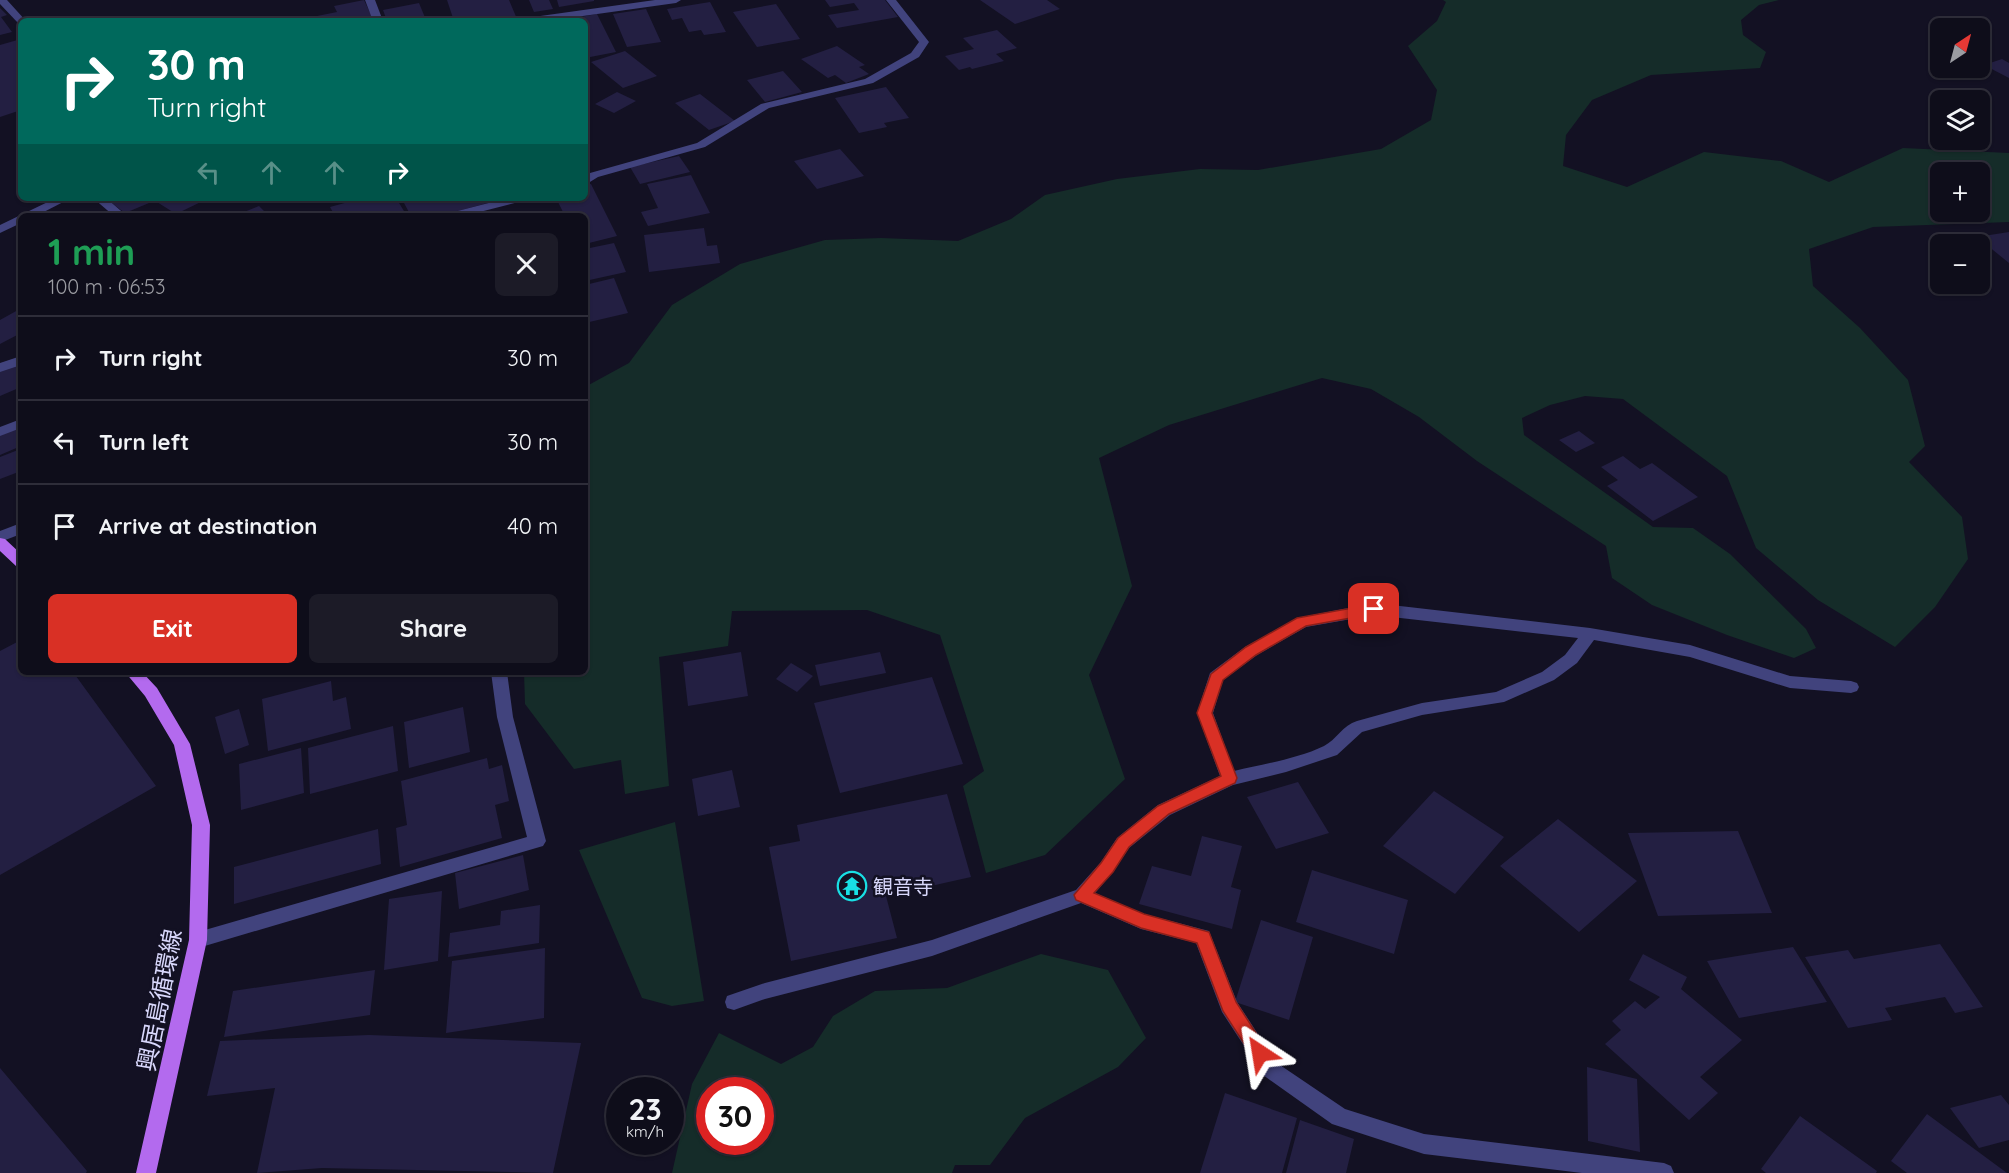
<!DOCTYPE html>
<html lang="en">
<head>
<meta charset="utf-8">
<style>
  :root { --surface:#0e0d1a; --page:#1c1b27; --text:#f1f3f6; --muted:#9b9ca2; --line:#2e2d39; --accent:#d93025 }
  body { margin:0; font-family:Quicksand,"Noto Sans JP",sans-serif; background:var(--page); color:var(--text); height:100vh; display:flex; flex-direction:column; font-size:22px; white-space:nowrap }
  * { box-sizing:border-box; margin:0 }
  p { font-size:20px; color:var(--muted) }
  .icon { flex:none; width:33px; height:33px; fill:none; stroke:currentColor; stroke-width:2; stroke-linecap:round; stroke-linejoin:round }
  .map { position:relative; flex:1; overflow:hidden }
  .sheet { position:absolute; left:18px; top:213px; width:570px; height:462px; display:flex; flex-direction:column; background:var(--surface); border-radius:9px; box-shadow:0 2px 4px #0004,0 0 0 2px var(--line) }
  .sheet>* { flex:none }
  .top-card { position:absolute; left:18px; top:18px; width:570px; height:183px; border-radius:9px; box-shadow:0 2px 4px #0004,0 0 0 2px var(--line); background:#00695c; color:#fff; overflow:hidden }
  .needle { width:39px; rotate:36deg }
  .fabs { position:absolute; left:1930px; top:18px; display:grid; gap:12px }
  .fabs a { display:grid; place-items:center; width:60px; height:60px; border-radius:9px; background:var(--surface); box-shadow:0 2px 4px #0004,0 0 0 2px var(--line); font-size:30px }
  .speed { position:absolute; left:606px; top:1077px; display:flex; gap:12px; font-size:30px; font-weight:700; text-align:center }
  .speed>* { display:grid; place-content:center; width:78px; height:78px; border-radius:50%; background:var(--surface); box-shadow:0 2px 4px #0004,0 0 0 2px var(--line); line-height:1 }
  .speed small { font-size:15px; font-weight:400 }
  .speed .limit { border:9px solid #d22; background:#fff; color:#111 }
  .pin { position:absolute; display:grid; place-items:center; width:51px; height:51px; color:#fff; margin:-26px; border-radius:12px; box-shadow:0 3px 9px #0006 }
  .me { position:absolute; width:66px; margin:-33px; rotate:327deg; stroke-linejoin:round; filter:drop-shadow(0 0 4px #0008) }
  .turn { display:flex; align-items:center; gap:21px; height:126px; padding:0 30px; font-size:27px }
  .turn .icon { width:78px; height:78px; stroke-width:2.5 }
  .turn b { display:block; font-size:42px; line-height:51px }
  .lanes { display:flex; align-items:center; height:57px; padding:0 30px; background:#0003; justify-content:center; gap:30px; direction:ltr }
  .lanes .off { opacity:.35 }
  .round { display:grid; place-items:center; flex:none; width:63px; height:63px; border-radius:9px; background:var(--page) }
  .overview { display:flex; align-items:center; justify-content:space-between; height:102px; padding:0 30px }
  h1 { font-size:36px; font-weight:700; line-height:45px; color:#1e9e55 }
  .cta { display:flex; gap:12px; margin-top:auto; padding:12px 30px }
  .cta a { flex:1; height:69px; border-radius:9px; background:var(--accent); color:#fff; font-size:24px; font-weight:700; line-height:69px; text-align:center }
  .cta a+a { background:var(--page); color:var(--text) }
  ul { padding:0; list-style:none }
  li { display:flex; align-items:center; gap:18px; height:84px; padding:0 30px; border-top:2px solid var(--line) }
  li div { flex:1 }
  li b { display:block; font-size:22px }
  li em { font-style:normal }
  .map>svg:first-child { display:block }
</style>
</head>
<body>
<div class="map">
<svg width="2009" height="1173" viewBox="0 0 2009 1173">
  <rect width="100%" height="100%" fill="#131123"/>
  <path fill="#152c29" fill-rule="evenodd" d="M 1443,0 L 1779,0 L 1759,5 L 1741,20 L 1743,35 L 1766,52 L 1760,68 L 1651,75 L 1592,100 L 1566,135 L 1563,166 L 1627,187 L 1704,152 L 1781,161 L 1829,182 L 1903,148 L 2009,153 L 2009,222 L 1873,227 L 1809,249 L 1813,286 L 1860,328 L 1908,380 L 1925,446 L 1909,462 L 1962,517 L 1968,559 L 1935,607 L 1895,647 L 1818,600 L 1756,548 L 1727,476 L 1623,399 L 1585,396 L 1550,405 L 1522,418 L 1524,435 L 1653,527 L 1693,528 L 1730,554 L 1806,629 L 1816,648 L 1794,658 L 1727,635 L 1652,605 L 1612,578 L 1606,546 L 1477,461 L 1419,417 L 1371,389 L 1322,378 L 1169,425 L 1099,458 L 1132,586 L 1089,675 L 1125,779 L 1045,855 L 986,873 L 963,786 L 984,771 L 940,635 L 867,610 L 732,611 L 728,646 L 659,657 L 669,786 L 625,794 L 621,760 L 574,769 L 525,704 L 524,672 L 585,672 L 585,387 L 629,363 L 672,305 L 740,264 L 825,240 L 881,238 L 958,241 L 1011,219 L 1045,195 L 1117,179 L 1200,169 L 1258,170 L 1381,149 L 1431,120 L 1437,90 L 1408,46 L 1437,21 L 1446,2 ZM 1941,172 L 1980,172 L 1980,212 L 1941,212 Z
    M 675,822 L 704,1001 L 672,1006 L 642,998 L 579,850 Z
    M 1041,954 L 1108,970 L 1146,1038 L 1118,1067 L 1025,1118 L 990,1165 L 955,1165 L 952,1173 L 672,1173 L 692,1084 L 719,1033 L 781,1064 L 813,1047 L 833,1016 L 875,991 L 947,988 ZM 710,1090 L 760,1090 L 760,1142 L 710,1142 Z"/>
  <path fill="#231f42" d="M 364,0 L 374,21 L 303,21 L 302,19 L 337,12 L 334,6 Z
    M 447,0 L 509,0 L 517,19 L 454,21 Z
    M 529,0 L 549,0 L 553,9 L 534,12 Z
    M 557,0 L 594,0 L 594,1 L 559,7 Z
    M 825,0 L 885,0 L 898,17 L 837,28 L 828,15 L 859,10 L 854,3 L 830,7 Z
    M 980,0 L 1047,0 L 1060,9 L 1015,24 Z
    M 710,2 L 726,32 L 704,35 L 701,30 L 689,32 L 682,18 L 672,20 L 667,9 Z
    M 419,3 L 426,20 L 387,21 L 383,10 Z
    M 776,4 L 800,39 L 757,47 L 733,12 Z
    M 0,8 L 7,15 L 1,17 L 12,32 L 0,35 Z
    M 646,9 L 661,42 L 627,47 L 613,14 Z
    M 597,14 L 616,52 L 585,58 L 585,21 L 564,20 Z
    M 997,30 L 1017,48 L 996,54 L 1004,61 L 972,69 L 970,67 L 959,70 L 945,56 L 974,49 L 963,38 Z
    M 21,39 L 21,110 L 0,117 L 0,45 Z
    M 837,46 L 865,65 L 859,67 L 869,74 L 846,83 L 835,75 L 828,78 L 801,59 Z
    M 625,51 L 657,76 L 623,88 L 591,62 Z
    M 2002,59 L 2009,63 L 2009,78 L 1984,65 Z
    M 783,71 L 802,92 L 765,102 L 747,80 Z
    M 886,87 L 909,118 L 884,123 L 887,127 L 859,133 L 835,98 Z
    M 617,92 L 636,101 L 614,113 L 595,104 Z
    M 700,94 L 735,121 L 709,130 L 675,103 Z
    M 840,149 L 864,176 L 817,189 L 794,161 Z
    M 679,156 L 690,172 L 640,184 L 630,167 Z
    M 691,175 L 710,213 L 648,226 L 641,212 L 658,208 L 647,184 Z
    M 591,184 L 617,236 L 585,244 L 585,216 L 565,216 L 556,198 L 585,198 L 585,185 Z
    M 105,198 L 142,198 L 149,203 L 125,213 Z
    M 165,198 L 209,198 L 176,214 L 157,202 Z
    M 363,198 L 396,198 L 407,216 L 335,216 L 330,207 Z
    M 424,198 L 498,198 L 499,200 L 439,216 L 411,216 L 404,203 Z
    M 259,206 L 269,216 L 234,216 Z
    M 704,228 L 707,246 L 717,245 L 720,263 L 649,272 L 644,235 Z
    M 2009,232 L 2009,263 L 1977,237 Z
    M 614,243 L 626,272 L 585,281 L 585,249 Z
    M 614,278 L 628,313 L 585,323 L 585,285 Z
    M 18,310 L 21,312 L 21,333 L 0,344 L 0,320 Z
    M 21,363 L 21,387 L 0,396 L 0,371 Z
    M 21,427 L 21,446 L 0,455 L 0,435 Z
    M 1579,431 L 1595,443 L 1576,452 L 1559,440 Z
    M 18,450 L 21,456 L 21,471 L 0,479 L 0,457 Z
    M 1623,456 L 1640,469 L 1652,463 L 1698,497 L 1653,521 L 1607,486 L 1618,480 L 1601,467 Z
    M 21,640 L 21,672 L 73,672 L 156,786 L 0,875 L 0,651 Z
    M 741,652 L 748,696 L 688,706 L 683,662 Z
    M 880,652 L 886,673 L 820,686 L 815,665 Z
    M 791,663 L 813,676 L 797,692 L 776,679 Z
    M 932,677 L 963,764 L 840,793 L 814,703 Z
    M 331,681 L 333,701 L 346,697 L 351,729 L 268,751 L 262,699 Z
    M 463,707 L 470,752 L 409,768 L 404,722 Z
    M 239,709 L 249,745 L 225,754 L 215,717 Z
    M 393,726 L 398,771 L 310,794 L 308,748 Z
    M 301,748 L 304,793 L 241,810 L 239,764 Z
    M 487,758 L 489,769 L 502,765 L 509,801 L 495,805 L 502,838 L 400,867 L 396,828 L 407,825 L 401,781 Z
    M 732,770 L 740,807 L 698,816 L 692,779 Z
    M 1298,782 L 1329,833 L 1276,849 L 1247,797 Z
    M 1434,791 L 1504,837 L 1455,894 L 1383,846 Z
    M 947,794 L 971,877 L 886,896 L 897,938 L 791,961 L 769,847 L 800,841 L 797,825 Z
    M 1558,819 L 1637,881 L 1579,932 L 1500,866 Z
    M 378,829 L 381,864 L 234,904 L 234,867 Z
    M 1738,831 L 1772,913 L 1658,916 L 1628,833 Z
    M 1202,836 L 1242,846 L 1231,887 L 1241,890 L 1232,929 L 1139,904 L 1152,866 L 1191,876 Z
    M 523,855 L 529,890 L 459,909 L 455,873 Z
    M 1312,870 L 1408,900 L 1394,954 L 1296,922 Z
    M 442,891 L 438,961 L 384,970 L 389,899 Z
    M 540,905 L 539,943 L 448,957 L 450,933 L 500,925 L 501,911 Z
    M 1261,920 L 1313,937 L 1289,1020 L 1235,1002 Z
    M 1940,944 L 1983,1007 L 1955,1013 L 1945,997 L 1885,1008 L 1892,1020 L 1848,1028 L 1805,957 L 1848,950 L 1854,959 Z
    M 1793,947 L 1827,1002 L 1739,1018 L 1707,961 Z
    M 545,948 L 544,1018 L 446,1033 L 452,961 Z
    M 1643,954 L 1687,977 L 1681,989 L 1742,1040 L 1700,1077 L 1718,1093 L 1689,1120 L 1605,1044 L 1621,1030 L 1612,1021 L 1635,1001 L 1645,1009 L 1660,997 L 1629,980 Z
    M 375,970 L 370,1015 L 224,1037 L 233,991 Z
    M 369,1035 L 581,1043 L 553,1173 L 322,1168 L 257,1173 L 275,1088 L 207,1096 L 220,1041 Z
    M 1587,1067 L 1637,1079 L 1640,1152 L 1588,1141 Z
    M 0,1068 L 87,1171 L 86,1173 L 0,1173 Z
    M 1225,1093 L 1297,1118 L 1282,1173 L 1200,1173 Z
    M 2001,1095 L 2009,1105 L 2009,1140 L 1979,1148 L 1950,1108 Z
    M 1927,1114 L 2007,1173 L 1907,1173 L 1891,1161 Z
    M 1800,1116 L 1877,1171 L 1876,1173 L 1766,1173 L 1761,1169 Z
    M 1300,1120 L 1354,1139 L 1346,1173 L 1286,1173 Z"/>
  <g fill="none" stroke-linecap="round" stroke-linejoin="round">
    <path fill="#41437d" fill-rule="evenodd" d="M 0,0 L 7,0 L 26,21 L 18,23 L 0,4 Z
      M 365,0 L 375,0 L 383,21 L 373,21 Z
      M 655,0 L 681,0 L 676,3 L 547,21 L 521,21 L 526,18 Z
      M 886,0 L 896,0 L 929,42 L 919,57 L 873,83 L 769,108 L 705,147 L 598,177 L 585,185 L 585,177 L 590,173 L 697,143 L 761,104 L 865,79 L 911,53 L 919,42 Z
      M 56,198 L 71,198 L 36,216 L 21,216 L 21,223 L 0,233 L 0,225 Z
      M 93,198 L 106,198 L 127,216 L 114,216 Z
      M 508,198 L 528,198 L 526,200 L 464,216 L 444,216 L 446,214 Z
      M 21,356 L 21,365 L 0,372 L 0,363 Z
      M 21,419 L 21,428 L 0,436 L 0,427 Z
      M 21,523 L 21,534 L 0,542 L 0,531 Z
      M 1374,603 L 1590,628 L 1690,645 L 1790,676 L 1851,681 L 1857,683 L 1859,687 L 1857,691 L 1851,693 L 1790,688 L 1690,657 L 1594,640 L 1577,663 L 1554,680 L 1504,702 L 1422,715 L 1362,732 L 1337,755 L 1286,772 L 1233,785 L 1170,815 L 1129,848 L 1113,872 L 1095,893 L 1144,914 L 1209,931 L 1237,1002 L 1277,1063 L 1345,1109 L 1424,1134 L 1664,1163 L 1671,1166 L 1674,1173 L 1582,1173 L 1424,1154 L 1332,1124 L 1263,1075 L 1222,1012 L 1196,943 L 1141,929 L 1081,903 L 932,956 L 765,999 L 734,1010 L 727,1008 L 725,1002 L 727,996 L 765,983 L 932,940 L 1076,890 L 1101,862 L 1117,838 L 1158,805 L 1220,776 L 1197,713 L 1210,673 L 1245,647 L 1297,618 ZM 1374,615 L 1578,638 L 1565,655 L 1542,672 L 1496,692 L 1422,703 L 1357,721 C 1343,725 1336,740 1324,746 C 1297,759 1263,764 1234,771 L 1213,713 L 1223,680 L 1257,655 L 1306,627 Z
      M 491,672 L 507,672 L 513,717 L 546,841 L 543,846 L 198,948 L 192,946 L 189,940 L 192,934 L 198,932 L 527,837 L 497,717 Z"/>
    <path fill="#b36aee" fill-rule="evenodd" d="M 0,538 L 5,539 L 21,554 L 21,567 L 16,566 L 0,551 Z
      M 125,672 L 142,672 L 157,688 L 190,744 L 210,825 L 207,940 L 156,1173 L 136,1173 L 189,940 L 192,825 L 174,745 L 145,696 Z"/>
  </g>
  <path fill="#d93025" stroke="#8d1f18" stroke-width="1.5" d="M 1374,604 L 1381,609 L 1379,613 L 1306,626 L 1256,655 L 1223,680 L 1212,713 L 1237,778 L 1235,783 L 1169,814 L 1129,847 L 1113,872 L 1094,893 L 1144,914 L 1209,932 L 1236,1002 L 1269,1053 L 1266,1059 L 1260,1061 L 1254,1059 L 1223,1011 L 1197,943 L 1141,928 L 1076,900 L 1074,895 L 1101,863 L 1118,838 L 1158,806 L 1221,776 L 1197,713 L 1211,674 L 1246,647 L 1297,618 Z"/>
  <defs>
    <g id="temple-ring" transform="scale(1.5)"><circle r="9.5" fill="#131123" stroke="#19dfe4" stroke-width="1.5"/><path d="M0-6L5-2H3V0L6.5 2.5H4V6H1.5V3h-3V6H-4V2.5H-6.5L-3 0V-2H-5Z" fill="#19dfe4"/></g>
  </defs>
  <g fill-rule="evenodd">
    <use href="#temple-ring" x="852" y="886"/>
  </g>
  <g text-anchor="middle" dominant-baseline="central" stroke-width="5" stroke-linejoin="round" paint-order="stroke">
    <g font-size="20" fill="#d8d7fb" stroke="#131123" text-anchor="start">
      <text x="873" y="886">観音寺</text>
    </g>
    <g font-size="24" fill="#d8d7fb" stroke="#131123">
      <text transform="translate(159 1000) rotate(-79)">興居島循環線</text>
    </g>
  </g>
</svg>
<div class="fabs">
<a><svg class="needle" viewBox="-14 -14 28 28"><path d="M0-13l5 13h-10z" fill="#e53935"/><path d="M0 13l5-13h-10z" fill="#9b9ca2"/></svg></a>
<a><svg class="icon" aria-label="layers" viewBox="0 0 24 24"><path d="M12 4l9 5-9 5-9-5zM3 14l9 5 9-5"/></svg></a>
<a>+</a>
<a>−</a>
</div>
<div class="speed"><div>23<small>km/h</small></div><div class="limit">30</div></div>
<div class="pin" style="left:1374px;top:609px;background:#d93025"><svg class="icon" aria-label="arrive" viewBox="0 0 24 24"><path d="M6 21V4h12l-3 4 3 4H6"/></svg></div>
<svg class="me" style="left:1260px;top:1053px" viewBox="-20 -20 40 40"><path d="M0-17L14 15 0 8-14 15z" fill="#d93025" stroke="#fff" stroke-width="4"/></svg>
<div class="top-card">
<div class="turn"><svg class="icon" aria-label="right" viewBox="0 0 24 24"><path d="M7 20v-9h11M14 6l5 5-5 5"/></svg><div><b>30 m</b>Turn right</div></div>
<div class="lanes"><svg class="icon off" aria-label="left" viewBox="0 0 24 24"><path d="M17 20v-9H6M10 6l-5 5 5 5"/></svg><svg class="icon off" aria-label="ahead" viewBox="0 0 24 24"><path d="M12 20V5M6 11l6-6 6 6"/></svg><svg class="icon off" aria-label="ahead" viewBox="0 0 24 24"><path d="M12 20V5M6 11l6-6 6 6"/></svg><svg class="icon" aria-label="right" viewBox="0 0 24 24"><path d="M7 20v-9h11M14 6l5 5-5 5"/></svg></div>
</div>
<section class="sheet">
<div class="overview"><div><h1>1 min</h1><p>100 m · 06:53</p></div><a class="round"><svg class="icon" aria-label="close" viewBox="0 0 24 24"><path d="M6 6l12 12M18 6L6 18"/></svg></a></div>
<ul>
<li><svg class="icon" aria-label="right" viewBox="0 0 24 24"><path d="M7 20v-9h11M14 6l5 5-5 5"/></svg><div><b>Turn right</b></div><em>30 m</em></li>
<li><svg class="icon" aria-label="left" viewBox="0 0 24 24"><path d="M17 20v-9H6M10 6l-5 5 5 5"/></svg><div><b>Turn left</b></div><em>30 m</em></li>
<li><svg class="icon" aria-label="arrive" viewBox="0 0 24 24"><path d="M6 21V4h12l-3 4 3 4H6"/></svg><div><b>Arrive at destination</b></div><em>40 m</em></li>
</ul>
<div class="cta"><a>Exit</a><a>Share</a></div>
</section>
</div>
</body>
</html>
